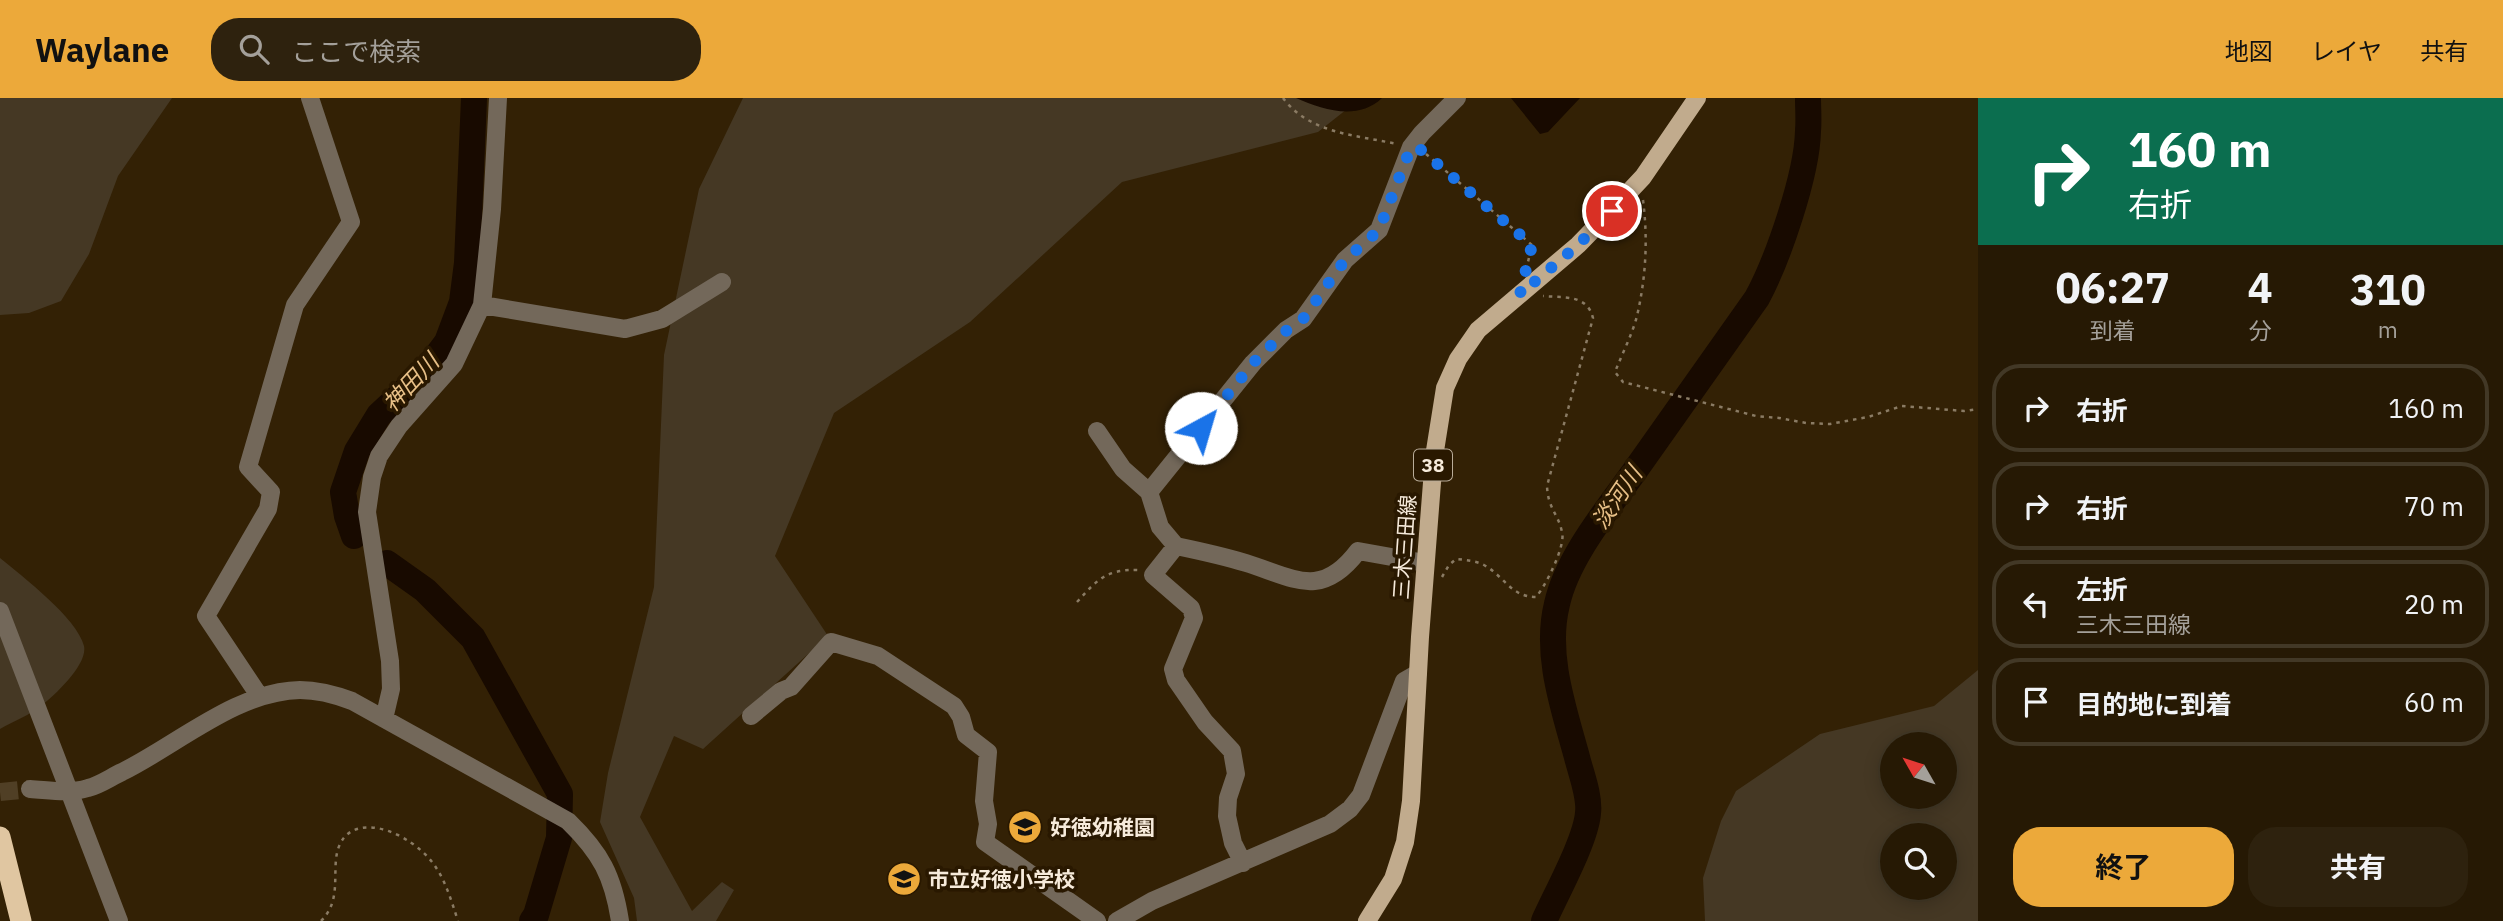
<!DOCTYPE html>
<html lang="ja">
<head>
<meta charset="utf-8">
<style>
  :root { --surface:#261904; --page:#2e220e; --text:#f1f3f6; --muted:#a4a09a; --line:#423826; --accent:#eca93a }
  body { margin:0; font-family:"IBM Plex Sans","Noto Sans JP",sans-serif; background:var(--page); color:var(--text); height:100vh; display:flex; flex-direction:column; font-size:26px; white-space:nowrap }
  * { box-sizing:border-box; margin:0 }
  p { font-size:23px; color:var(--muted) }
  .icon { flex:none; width:38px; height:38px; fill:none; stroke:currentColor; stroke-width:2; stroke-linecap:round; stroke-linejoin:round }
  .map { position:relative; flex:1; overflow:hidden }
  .panel { display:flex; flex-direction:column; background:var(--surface); width:525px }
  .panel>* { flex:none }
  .top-card { background:#0b6e4f; color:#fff; overflow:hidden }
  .needle { width:46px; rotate:309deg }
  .buttons { position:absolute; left:1880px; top:634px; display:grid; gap:14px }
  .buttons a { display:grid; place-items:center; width:77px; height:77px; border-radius:50%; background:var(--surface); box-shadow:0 4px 18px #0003,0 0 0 2px var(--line); font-size:35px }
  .pin { position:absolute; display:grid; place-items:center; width:60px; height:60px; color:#fff; margin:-30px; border:4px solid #fff; border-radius:50%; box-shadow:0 2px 7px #0007 }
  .me { position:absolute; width:77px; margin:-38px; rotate:39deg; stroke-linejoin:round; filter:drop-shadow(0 0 5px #0008) }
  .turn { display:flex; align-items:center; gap:24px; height:147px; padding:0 35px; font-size:32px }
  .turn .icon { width:91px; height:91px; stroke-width:2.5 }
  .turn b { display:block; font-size:49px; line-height:60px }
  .eta { display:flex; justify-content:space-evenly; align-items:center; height:119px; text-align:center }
  .eta b { font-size:42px; font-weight:700; line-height:49px }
  .action { display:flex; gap:14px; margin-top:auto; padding:14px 35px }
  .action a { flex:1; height:80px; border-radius:28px; background:var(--accent); color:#111; font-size:28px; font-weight:700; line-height:80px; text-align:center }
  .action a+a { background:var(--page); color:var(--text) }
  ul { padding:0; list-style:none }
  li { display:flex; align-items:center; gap:21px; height:88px; margin:0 14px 10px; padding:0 21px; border:4px solid var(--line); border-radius:28px }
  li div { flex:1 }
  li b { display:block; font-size:26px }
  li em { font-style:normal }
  header { display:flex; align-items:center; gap:42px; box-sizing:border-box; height:98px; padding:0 35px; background:var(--accent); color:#111 }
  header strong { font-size:33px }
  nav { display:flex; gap:38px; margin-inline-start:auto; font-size:24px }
  .search { width:490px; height:63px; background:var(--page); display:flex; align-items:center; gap:18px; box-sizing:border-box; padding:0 24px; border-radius:28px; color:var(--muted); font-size:26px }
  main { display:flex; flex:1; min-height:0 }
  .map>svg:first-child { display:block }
</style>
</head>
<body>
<header>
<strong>Waylane</strong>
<div class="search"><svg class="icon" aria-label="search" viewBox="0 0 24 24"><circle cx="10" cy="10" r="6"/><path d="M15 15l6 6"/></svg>ここで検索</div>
<nav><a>地図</a><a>レイヤ</a><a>共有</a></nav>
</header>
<main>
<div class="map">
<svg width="1978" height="823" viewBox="0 0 1978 823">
  <rect width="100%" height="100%" fill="#332105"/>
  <path fill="#453824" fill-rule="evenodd" d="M 0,0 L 172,0 L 118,78 L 89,156 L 61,203 L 29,215 L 0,217 Z
    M 743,0 L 1361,0 L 1318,34 L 1122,84 L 970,224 L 834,315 L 775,458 L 828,538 L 703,651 L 674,638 L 640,719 L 692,813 L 722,784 L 734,792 L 716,823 L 637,823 L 634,800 L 600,724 L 608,675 L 654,489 L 664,257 L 699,91 Z
    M 0,460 C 23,479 77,520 84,548 C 88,566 55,597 42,607 C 30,617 14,623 0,631 Z
    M 1978,572 L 1978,823 L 1705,823 L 1703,780 L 1721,723 L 1736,693 L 1820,636 L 1934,608 ZM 1892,646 L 1944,646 L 1944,698 L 1892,698 ZM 1892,737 L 1944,737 L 1944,789 L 1892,789 Z"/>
  <path fill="#180a00" d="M 1296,0 L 1382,0 C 1358,23 1323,12 1296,0 Z
    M 1511,0 L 1580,0 L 1548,34 L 1540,36 Z"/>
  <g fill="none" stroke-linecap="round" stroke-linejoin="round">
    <path stroke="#180a00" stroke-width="26" d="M 354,438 L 347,418 L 343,394 L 357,353 L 379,317 L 423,276 L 447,244 L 462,204 L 467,165 L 474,0
      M 387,465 L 425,492 L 473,540 L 560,696 L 559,740 L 536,817 L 532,823
      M 1544,823 C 1556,796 1586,742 1588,715 C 1590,699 1582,678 1578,663 C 1565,614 1544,558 1557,506 C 1567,460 1607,412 1634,374 C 1675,316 1716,258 1757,200 C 1778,161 1807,77 1808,33 C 1809,22 1808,11 1808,0"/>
    <path stroke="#503f25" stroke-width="18" stroke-dasharray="18 9" stroke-linecap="butt" d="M 0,694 L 30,691"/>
    <path stroke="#8a7b64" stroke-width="2.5" stroke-dasharray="3.5 5" stroke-linecap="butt" d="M 1283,0 C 1310,36 1356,37 1397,46
      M 1426,56 L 1532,147 L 1527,168
      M 1643,102 C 1648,141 1646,179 1637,218 C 1632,237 1622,256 1615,274 L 1623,284 L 1756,318 L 1779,320 L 1806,325 L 1830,326 L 1868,319 L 1902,308 L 1964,313 L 1978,311
      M 1442,479 L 1449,467 L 1456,461 C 1466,462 1476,463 1484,467 C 1504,478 1511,499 1536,499 C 1545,489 1566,448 1562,434 C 1558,415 1548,411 1547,388 L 1593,220 C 1587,196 1564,200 1543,198
      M 1077,504 C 1097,482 1106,471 1138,472
      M 321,823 C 339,805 334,784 336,761 C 340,725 371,724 398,737 C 438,758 445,783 458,823"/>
    <path stroke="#73685a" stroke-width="18" d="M 482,207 L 625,231 L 662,221 L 722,184
      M 1097,333 L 1123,371 L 1149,394 L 1160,429 L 1176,448 L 1153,477 L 1191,510 L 1194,520 L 1173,571 L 1176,582 L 1205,624 L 1232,653 L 1236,676 L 1228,700 L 1227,718 L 1233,745 L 1243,765
      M 1149,394 L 1253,265 L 1286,232 L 1303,221 L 1345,162 L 1379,132 L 1411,49 L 1422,35 L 1457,0
      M 1176,448 C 1200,453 1223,458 1246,465 C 1294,480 1321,502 1358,453 L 1425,465
      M 0,513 L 119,823
      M 260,599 L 206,518 L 268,411 L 271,394 L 248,369 L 295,207 L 351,124 L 310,0
      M 751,618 L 781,593 L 791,589 L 831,544 L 878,558 L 954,608 L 961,619 L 966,637 L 988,654 L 984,703 L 988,726 L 985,744 L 1097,823
      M 384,621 L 391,591 L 390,563 L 367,414 L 372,379 L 379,358 L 399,328 L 454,266 L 482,207 L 492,111 L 498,0
      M 30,691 C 49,692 69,696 88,690 C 100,687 111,679 122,674 C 177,647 237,593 300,592 C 318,592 336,597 352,603 L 568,723 C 601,755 613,778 620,823
      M 1117,823 L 1152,803 L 1330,726 L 1350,711 L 1361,697 L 1404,583 L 1418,575"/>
    <path stroke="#c1ab8d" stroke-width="18" d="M 1367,823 L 1393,781 L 1405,744 L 1411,703 L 1420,539 L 1434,359 L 1445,290 L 1458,261 L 1478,232 L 1578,147 L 1612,112 L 1643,79 L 1697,0"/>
    <path stroke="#e0c6a1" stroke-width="21" d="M 0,739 L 21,823"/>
  </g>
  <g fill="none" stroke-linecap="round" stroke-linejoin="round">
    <path stroke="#1a73e8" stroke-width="12" stroke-dasharray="0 21.6" d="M 1201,330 L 1253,265 L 1286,233 L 1303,221 L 1345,162 L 1379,132 L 1411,49 L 1421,52 L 1532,147 L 1520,196 L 1578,147 L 1612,113"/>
  </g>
  <defs>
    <g id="school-disc" transform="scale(1.75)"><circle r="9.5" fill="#eca93a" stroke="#291800"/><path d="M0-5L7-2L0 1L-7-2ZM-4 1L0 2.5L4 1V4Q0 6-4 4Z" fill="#111"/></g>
  </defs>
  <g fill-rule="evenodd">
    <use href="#school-disc" x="1025" y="729"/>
    <use href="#school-disc" x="904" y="781"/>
  </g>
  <g text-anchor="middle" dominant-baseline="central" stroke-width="7" stroke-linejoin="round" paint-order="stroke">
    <rect fill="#291800" stroke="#b9ac99" stroke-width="2" x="1414" y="351.5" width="38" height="31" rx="5"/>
    <g font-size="19" font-weight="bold" fill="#f7ebdb">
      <text x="1433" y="367">38</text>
    </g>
    <g font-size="21" fill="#f7ebdb" stroke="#291800">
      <text transform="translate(1404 449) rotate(-86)">三木三田線</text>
    </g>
    <g font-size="21" font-weight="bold" fill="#f7ebdb" stroke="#291800" text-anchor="start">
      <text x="1050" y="729">好徳幼稚園</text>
      <text x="928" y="781">市立好徳小学校</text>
    </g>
    <g font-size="23" font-style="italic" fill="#e7bf86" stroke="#291800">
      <text transform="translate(410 284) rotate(-47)">神田川</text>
      <text transform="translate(1616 399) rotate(-56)">淡河川</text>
    </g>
  </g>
</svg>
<div class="buttons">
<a><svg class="needle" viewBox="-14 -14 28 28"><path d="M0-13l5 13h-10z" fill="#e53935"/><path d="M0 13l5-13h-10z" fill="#a4a09a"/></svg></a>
<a><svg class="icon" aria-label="search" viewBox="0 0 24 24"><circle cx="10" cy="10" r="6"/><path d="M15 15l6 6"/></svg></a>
</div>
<div class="pin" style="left:1612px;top:113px;background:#d93025"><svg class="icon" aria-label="arrive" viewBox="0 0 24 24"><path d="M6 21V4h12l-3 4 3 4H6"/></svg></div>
<svg class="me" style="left:1201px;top:330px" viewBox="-20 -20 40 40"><circle r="19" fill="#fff"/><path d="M0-13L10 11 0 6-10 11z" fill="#1a73e8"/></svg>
</div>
<section class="panel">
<div class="top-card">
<div class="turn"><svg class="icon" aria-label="right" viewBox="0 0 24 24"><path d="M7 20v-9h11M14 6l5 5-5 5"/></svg><div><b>160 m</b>右折</div></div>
</div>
<div class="eta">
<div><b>06:27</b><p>到着</p></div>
<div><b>4</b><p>分</p></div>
<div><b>310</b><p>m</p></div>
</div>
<ul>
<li><svg class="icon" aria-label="right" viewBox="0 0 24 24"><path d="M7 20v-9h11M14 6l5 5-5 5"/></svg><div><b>右折</b></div><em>160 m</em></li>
<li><svg class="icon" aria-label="right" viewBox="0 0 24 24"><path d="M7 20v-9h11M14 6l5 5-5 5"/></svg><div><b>右折</b></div><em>70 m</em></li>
<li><svg class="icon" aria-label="left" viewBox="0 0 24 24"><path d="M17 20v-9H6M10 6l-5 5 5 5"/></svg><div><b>左折</b><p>三木三田線</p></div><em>20 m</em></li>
<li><svg class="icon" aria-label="arrive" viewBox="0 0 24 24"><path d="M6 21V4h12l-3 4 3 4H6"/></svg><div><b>目的地に到着</b></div><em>60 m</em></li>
</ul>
<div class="action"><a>終了</a><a>共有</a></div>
</section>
</main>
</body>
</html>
